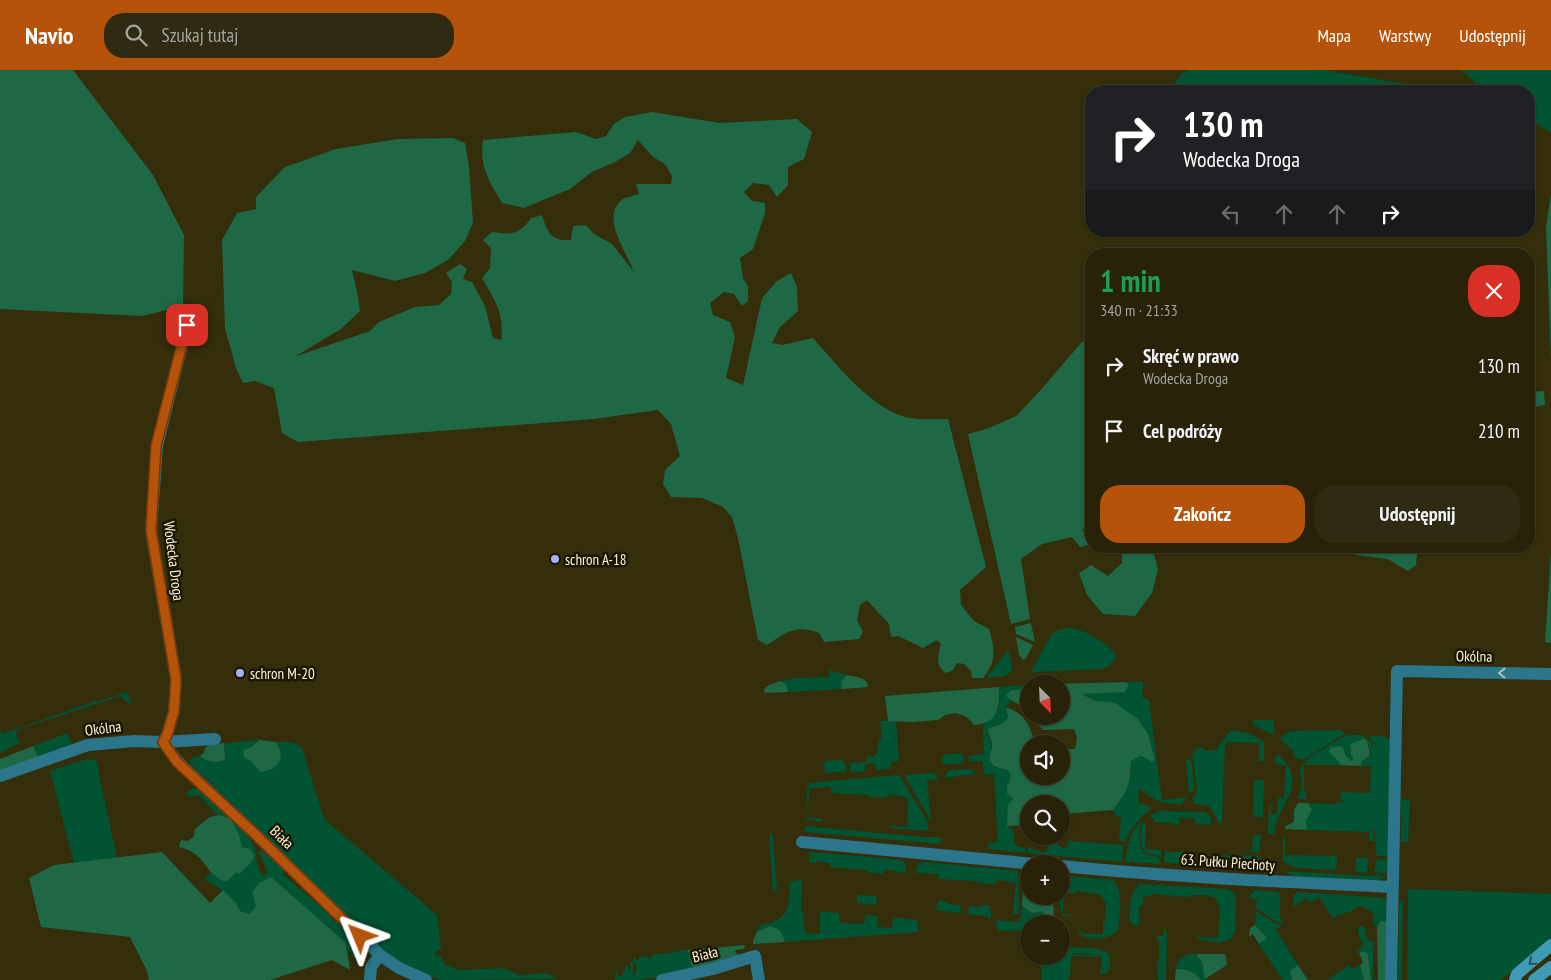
<!DOCTYPE html>
<html lang="pl">
<head>
<meta charset="utf-8">
<style>
  :root { --surface:#272208; --page:#2f2a12; --text:#f1f3f6; --muted:#a4a49c; --line:#433f29; --accent:#b45309 }
  body { margin:0; font-family:"PT Sans Narrow",sans-serif; background:var(--page); color:var(--text); height:100vh; display:flex; flex-direction:column; font-size:19px; white-space:nowrap }
  * { box-sizing:border-box; margin:0 }
  p { font-size:16px; color:var(--muted) }
  .icon { flex:none; width:28px; height:28px; fill:none; stroke:currentColor; stroke-width:2; stroke-linecap:round; stroke-linejoin:round }
  .map { position:relative; flex:1; overflow:hidden }
  .panel { position:absolute; left:1085px; top:178px; width:450px; height:305px; display:flex; flex-direction:column; background:var(--surface); border-radius:20px; box-shadow:0 1px 4px #0004,0 0 0 1px var(--line) }
  .panel>* { flex:none }
  .guide { position:absolute; left:1085px; top:15px; width:450px; height:152px; border-radius:20px; box-shadow:0 1px 4px #0004,0 0 0 1px var(--line); background:#202124; color:#fff; overflow:hidden }
  .needle { width:32px; rotate:156deg }
  .tools { position:absolute; left:1020px; top:605px; display:grid; gap:10px }
  .tools a { display:grid; place-items:center; width:50px; height:50px; border-radius:50%; background:var(--surface); box-shadow:0 1px 4px #0004,0 0 0 1px var(--line); font-size:25px }
  .pin { position:absolute; display:grid; place-items:center; width:42px; height:42px; color:#fff; margin:-21px; border-radius:10px; box-shadow:0 2px 8px #0006 }
  .me { position:absolute; width:55px; margin:-28px; rotate:314deg; stroke-linejoin:round; filter:drop-shadow(0 0 4px #0008) }
  .turn { display:flex; align-items:center; gap:18px; height:105px; padding:0 15px; font-size:22px }
  .turn .icon { width:65px; height:65px; stroke-width:2.5 }
  .turn b { display:block; font-size:35px; line-height:42px }
  .lanes { display:flex; align-items:center; height:48px; padding:0 15px; background:#0003; justify-content:center; gap:25px; direction:ltr }
  .lanes .off { opacity:.35 }
  .round { display:grid; place-items:center; flex:none; width:52px; height:52px; border-radius:20px; background:var(--page) }
  .summary { display:flex; align-items:center; justify-content:space-between; height:85px; padding:0 15px }
  h1 { font-size:30px; font-weight:600; line-height:38px; color:#1e9e55 }
  .action { display:flex; gap:10px; margin-top:auto; padding:10px 15px }
  .action a { flex:1; height:58px; border-radius:20px; background:var(--accent); color:#fff; font-size:20px; font-weight:600; line-height:58px; text-align:center }
  .action a+a { background:var(--page); color:var(--text) }
  ul { padding:0; list-style:none }
  li { display:flex; align-items:center; gap:15px; height:65px; padding:0 15px }
  li div { flex:1 }
  li b { display:block; font-size:19px }
  li em { font-style:normal }
  header { display:flex; align-items:center; gap:30px; box-sizing:border-box; height:70px; padding:0 25px; background:var(--accent); color:#fff }
  header strong { font-size:24px }
  nav { display:flex; gap:28px; margin-inline-start:auto; font-size:18px }
  .search { width:350px; height:45px; background:var(--page); display:flex; align-items:center; gap:12px; box-sizing:border-box; padding:0 18px; border-radius:20px; color:var(--muted); font-size:19px }
  .map>svg:first-child { display:block }
</style>
</head>
<body>
<header>
<strong>Navio</strong>
<div class="search"><svg class="icon" aria-label="search" viewBox="0 0 24 24"><circle cx="10" cy="10" r="6"/><path d="M15 15l6 6"/></svg>Szukaj tutaj</div>
<nav><a>Mapa</a><a>Warstwy</a><a>Udostępnij</a></nav>
</header>
<div class="map">
<svg width="1551" height="910" viewBox="0 0 1551 910">
  <rect width="100%" height="100%" fill="#342e0b"/>
  <path fill="#005434" d="M 1188,0 L 1324,0 L 1431,18 L 1438,21 L 1169,21 L 1182,3 Z
    M 1460,0 L 1551,0 L 1551,63 L 1529,48 L 1529,21 L 1483,21 L 1468,5 Z
    M 1068,558 C 1083,558 1107,573 1116,585 C 1114,592 1109,597 1102,599 L 1033,602 L 1032,600 L 1051,565 L 1056,561 Z
    M 1008,580 L 1012,595 L 1011,602 L 1005,606 L 986,608 Z
    M 828,600 L 847,605 L 841,611 L 842,619 L 788,622 L 788,618 L 780,611 L 798,608 L 830,607 Z
    M 1126,612 L 1143,612 L 1142,627 L 1149,630 L 1162,730 L 1188,727 L 1181,734 C 1158,733 1157,732 1139,718 L 1138,734 L 1140,733 L 1152,738 C 1139,748 1132,757 1125,771 L 1119,771 L 1121,747 L 1115,746 L 1113,740 C 1127,721 1131,714 1131,691 L 1141,686 L 1152,692 L 1155,690 L 1148,664 L 1138,649 L 1115,634 L 1095,631 L 1081,623 L 1125,622 L 1129,615 Z
    M 1029,615 L 1029,620 C 1020,619 1012,619 1006,626 L 1011,631 L 1006,637 L 1008,648 L 1003,653 L 988,659 C 988,671 995,672 989,685 L 995,697 L 1008,700 C 1016,714 1010,741 1007,756 C 1015,761 1015,764 1014,772 L 1017,776 L 1025,778 L 1025,783 L 989,779 L 987,776 L 989,773 L 998,772 L 994,704 L 985,705 L 982,691 L 970,692 L 968,686 L 984,684 L 983,655 C 1000,643 1000,638 999,617 Z
    M 127,622 L 131,633 L 129,634 L 121,626 L 19,659 L 16,662 L 18,671 L 21,672 L 0,683 L 0,659 L 2,664 L 96,631 L 97,632 Z
    M 1254,650 L 1274,650 L 1274,665 L 1254,655 Z
    M 880,651 L 896,651 L 899,691 L 891,692 L 890,699 L 876,700 L 876,695 L 871,693 L 865,695 L 865,701 L 852,702 L 850,700 L 850,693 L 867,692 L 867,686 L 873,687 L 877,683 L 879,670 L 882,667 Z
    M 1232,660 L 1251,664 L 1264,672 L 1264,691 L 1259,691 L 1259,673 L 1225,672 L 1222,755 L 1220,755 L 1209,736 L 1194,734 L 1193,726 L 1197,722 L 1194,692 L 1191,687 L 1195,680 L 1201,677 L 1206,681 L 1216,680 L 1227,664 Z
    M 1340,660 L 1346,663 L 1303,690 L 1295,688 L 1293,681 L 1281,670 L 1280,668 L 1286,663 L 1294,661 Z
    M 67,663 L 72,674 L 38,687 L 33,676 C 45,672 55,668 67,663 Z
    M 1346,665 L 1362,665 L 1367,670 L 1363,669 L 1350,679 L 1351,685 L 1353,686 L 1353,689 L 1351,691 L 1346,686 L 1345,681 L 1331,685 L 1339,691 L 1340,695 L 1304,695 L 1304,721 L 1306,721 L 1306,729 L 1298,729 L 1302,714 L 1300,700 L 1302,695 L 1313,685 Z
    M 1368,666 L 1383,666 L 1390,670 L 1388,786 L 1377,786 C 1375,777 1375,765 1375,755 L 1374,763 L 1369,758 L 1374,765 L 1375,771 L 1369,771 L 1369,762 L 1307,760 L 1306,750 L 1312,740 L 1308,733 L 1336,734 L 1339,731 L 1345,733 L 1340,728 L 1341,722 L 1370,723 L 1371,696 L 1361,696 L 1361,692 L 1371,685 L 1367,668 L 1383,682 Z
    M 259,670 L 252,677 L 243,680 L 260,702 L 281,679 L 276,672 C 286,672 294,671 302,678 L 324,749 L 437,845 L 441,879 L 435,882 L 436,887 L 441,886 L 445,895 L 460,900 L 504,898 L 518,905 L 546,903 L 547,905 L 553,905 L 556,909 L 440,910 L 401,892 L 382,879 L 190,693 L 190,691 L 192,688 L 200,686 C 209,693 214,693 225,690 L 225,682 L 224,673 Z
    M 961,683 L 961,686 L 964,686 L 963,693 L 944,695 L 940,688 L 943,688 L 943,685 Z
    M 1279,685 C 1311,717 1277,731 1274,764 L 1268,764 L 1269,734 L 1271,734 L 1270,744 L 1277,744 L 1278,728 L 1284,728 L 1286,695 L 1279,695 L 1275,692 L 1275,687 Z
    M 87,689 L 96,690 L 117,788 L 74,793 L 50,701 Z
    M 1189,689 L 1192,695 L 1194,720 L 1189,724 L 1186,690 Z
    M 843,690 L 847,699 L 844,702 L 825,703 L 824,694 L 826,694 L 825,691 Z
    M 969,699 L 972,700 L 975,704 L 946,708 L 946,703 L 950,700 Z
    M 933,703 L 935,703 L 938,709 L 927,710 L 931,751 L 904,705 Z
    M 897,705 L 900,706 L 927,751 L 928,761 L 889,758 L 890,756 L 907,757 L 908,728 L 889,724 L 888,728 L 870,727 L 870,725 L 831,723 L 831,717 L 810,718 L 806,747 L 822,749 L 822,752 L 806,749 L 807,719 L 810,713 Z
    M 1254,710 L 1264,710 L 1263,747 L 1253,747 Z
    M 195,718 L 201,720 C 216,734 241,754 251,770 C 260,785 252,792 264,806 L 267,803 L 263,790 L 258,782 L 261,780 L 277,792 L 284,800 L 283,802 L 283,804 L 316,833 L 324,836 L 333,850 L 341,853 L 355,868 L 359,877 L 360,890 L 358,891 L 348,881 L 346,873 L 271,807 L 251,844 L 240,841 C 232,825 219,818 204,809 L 212,803 L 217,806 L 222,811 L 227,811 L 237,801 L 239,803 C 242,778 243,773 231,749 L 215,743 L 199,725 L 189,727 L 186,722 Z
    M 1401,729 L 1410,730 L 1408,772 L 1401,772 Z
    M 1160,741 L 1205,742 L 1211,747 L 1211,755 L 1195,753 L 1195,749 L 1179,747 L 1179,755 L 1173,755 L 1172,753 L 1154,752 L 1154,749 L 1149,746 Z
    M 1143,750 L 1143,753 L 1146,754 L 1145,779 L 1161,780 L 1161,787 C 1156,785 1150,785 1146,782 C 1138,775 1141,758 1143,750 Z
    M 1141,751 C 1140,759 1137,778 1146,784 C 1149,786 1155,786 1158,787 L 1161,794 L 1125,792 C 1127,776 1130,763 1141,751 Z
    M 805,756 L 922,767 L 940,767 L 942,770 L 939,774 L 805,762 Z
    M 769,765 L 773,765 L 777,818 L 773,823 Z
    M 1253,765 L 1261,765 L 1260,781 L 1259,782 L 1225,781 L 1252,781 Z
    M 1285,767 L 1285,785 L 1337,786 L 1336,800 L 1294,798 L 1283,791 L 1283,769 Z
    M 1053,771 L 1058,772 L 1057,775 L 1066,779 L 1069,771 L 1123,775 L 1122,792 L 1028,783 L 1028,777 L 1041,782 L 1047,781 L 1048,775 Z
    M 809,782 L 903,790 L 906,796 L 905,803 L 884,799 L 883,804 L 872,803 L 865,800 L 830,797 L 830,793 L 816,791 L 816,793 L 809,793 Z
    M 1166,782 L 1189,782 L 1190,794 L 1165,793 L 1164,786 Z
    M 1222,785 L 1259,786 L 1260,797 L 1222,796 Z
    M 1356,788 L 1368,788 L 1367,803 L 1355,802 Z
    M 1377,789 L 1388,790 L 1388,804 L 1374,802 Z
    M 923,792 L 1018,801 L 1019,844 L 1013,844 L 1016,813 L 996,810 L 996,814 L 977,813 L 977,811 L 938,809 L 938,804 L 916,803 L 917,796 Z
    M 1284,801 L 1368,806 L 1379,805 L 1386,807 L 1378,811 L 1291,806 Z
    M 1066,806 L 1112,810 C 1125,820 1119,845 1118,860 C 1112,870 1088,871 1079,864 L 1080,855 L 1081,864 L 1103,864 L 1103,852 L 1105,852 L 1106,833 L 1099,824 L 1076,821 L 1076,823 L 1064,823 L 1063,844 L 1072,845 L 1068,847 L 1064,846 C 1057,837 1061,824 1061,813 L 1066,810 Z
    M 802,809 L 801,841 L 803,841 L 805,863 L 820,864 L 820,841 L 839,843 L 839,853 L 864,854 L 865,845 L 878,846 L 877,857 L 892,858 L 893,847 L 917,850 L 919,862 L 785,872 L 783,865 L 770,856 L 757,862 L 760,855 C 788,851 790,839 790,812 Z
    M 1139,814 L 1228,819 L 1235,824 L 1236,829 L 1235,862 C 1227,878 1211,871 1197,869 L 1197,867 L 1218,868 L 1220,838 L 1219,838 L 1217,828 L 1210,827 L 1209,825 L 1191,825 L 1191,827 L 1151,824 L 1151,826 L 1144,826 L 1142,836 L 1139,836 L 1139,855 L 1134,855 L 1129,851 L 1131,826 Z
    M 1408,819 L 1551,824 L 1551,867 L 1510,903 L 1500,910 L 1407,910 Z
    M 1256,820 L 1279,822 C 1283,834 1276,841 1283,854 L 1277,852 L 1256,838 L 1257,830 L 1248,827 Z
    M 1297,822 L 1386,828 L 1387,853 L 1380,854 L 1377,857 L 1374,855 L 1373,843 L 1368,839 L 1359,836 C 1351,843 1342,843 1333,848 L 1319,827 L 1310,833 L 1307,828 L 1293,837 L 1294,827 Z
    M 857,825 L 877,826 L 876,835 L 857,833 Z
    M 1401,830 L 1403,830 L 1402,910 L 1398,910 L 1399,837 Z
    M 938,831 L 948,832 L 948,834 L 960,835 L 961,843 L 936,840 Z
    M 982,835 L 990,836 L 991,849 L 985,846 L 968,844 L 969,836 L 981,837 Z
    M 1022,836 L 1032,843 L 1044,840 L 1044,851 L 1054,851 L 1054,854 L 1029,854 L 1029,860 L 999,861 L 996,855 L 997,850 L 1019,852 L 1021,846 Z
    M 1256,841 L 1271,851 L 1281,856 L 1276,860 L 1298,895 L 1290,901 L 1292,910 L 1283,910 L 1259,874 L 1267,868 L 1255,855 Z
    M 1364,855 L 1368,871 L 1373,871 L 1373,910 L 1371,910 L 1368,884 L 1364,881 L 1357,883 L 1356,881 L 1364,875 L 1359,866 L 1358,858 Z
    M 1163,858 L 1167,862 L 1166,910 L 1158,910 L 1157,891 L 1159,891 L 1159,872 L 1157,871 L 1157,866 L 1163,866 Z
    M 1061,877 C 1074,878 1102,875 1110,886 L 1110,898 L 1107,903 L 1100,905 L 1102,889 L 1100,885 L 1074,883 L 1074,885 L 1097,885 L 1100,887 L 1071,886 L 1070,908 L 1066,910 L 1042,910 L 1041,886 L 1061,886 Z
    M 687,880 L 692,887 L 690,893 L 695,900 L 638,910 L 615,910 L 616,900 L 619,907 L 623,906 L 622,896 L 624,905 L 624,899 L 626,901 L 626,896 L 628,896 L 629,901 L 631,902 L 630,893 L 633,893 L 633,905 L 637,902 L 636,894 L 632,891 L 633,889 L 635,888 L 638,891 L 639,887 L 648,886 L 647,888 L 650,889 L 652,885 Z
    M 1191,884 L 1196,884 L 1202,892 L 1206,910 L 1201,910 C 1195,901 1186,899 1176,899 C 1177,889 1182,886 1191,884 Z
    M 1349,895 L 1350,897 L 1353,898 L 1360,895 L 1364,910 L 1327,910 Z"/>
  <path fill="#1e6846" d="M 0,0 L 73,0 L 153,105 L 184,165 L 183,240 L 175,238 L 142,246 L 0,239 Z
    M 652,42 L 720,53 L 797,49 L 812,62 L 804,89 L 788,97 L 788,115 L 777,127 L 769,115 L 753,113 L 744,122 L 752,131 L 765,133 L 765,143 L 753,179 L 740,188 L 743,208 L 748,217 L 748,231 L 742,236 L 734,224 L 724,222 L 710,233 L 713,245 L 730,252 L 735,267 L 726,308 L 743,315 L 762,228 L 777,211 L 791,203 L 797,217 L 798,241 L 780,257 L 772,273 L 782,275 L 813,268 C 838,296 871,339 909,348 C 921,350 935,349 948,349 L 986,497 L 960,520 L 961,535 L 974,551 L 989,559 C 995,579 997,591 983,608 L 972,608 L 971,601 L 964,594 L 957,593 L 953,600 L 946,603 C 935,596 938,586 941,574 L 937,570 L 923,578 L 898,566 L 891,567 L 889,554 L 867,530 L 860,535 L 857,550 L 863,562 L 859,569 L 824,572 L 819,563 C 796,554 786,562 767,575 L 758,570 L 738,468 L 732,447 L 723,437 L 702,428 L 671,427 L 663,414 L 665,400 L 680,386 L 671,354 L 658,340 L 594,349 L 298,372 L 282,363 L 274,318 L 255,311 L 243,313 L 236,298 L 225,258 L 222,170 L 237,143 L 256,139 L 256,127 L 285,97 L 336,79 L 398,69 L 453,68 L 465,73 L 469,96 L 473,153 L 465,171 L 448,190 L 425,203 L 395,211 L 352,200 L 357,221 L 360,241 L 341,259 L 294,287 L 370,261 L 379,252 L 415,237 L 439,235 L 451,224 L 452,212 L 446,203 L 460,194 L 467,199 L 463,209 L 472,212 L 485,236 L 493,268 L 501,270 C 505,244 494,229 482,208 L 490,198 L 491,178 L 483,170 L 492,162 C 512,165 519,165 531,148 L 542,145 C 547,161 551,172 571,170 L 573,156 L 586,155 L 594,164 L 612,174 L 634,202 C 627,182 599,146 623,129 C 627,127 634,126 639,124 L 636,114 L 671,114 L 672,106 L 665,94 L 653,87 L 638,70 L 630,83 L 615,92 L 592,102 L 570,119 L 524,138 L 502,133 C 489,111 479,96 483,70 L 576,62 L 596,69 L 606,66 L 614,54 L 625,47 Z
    M 1551,123 L 1551,289 L 1546,158 Z
    M 1082,272 L 1091,272 L 1091,450 L 1082,460 L 1087,466 L 1091,466 L 1091,474 L 1080,477 L 1072,467 L 1042,474 L 1021,489 L 1030,549 L 1011,554 L 968,364 L 989,358 L 1016,346 L 1038,323 Z
    M 1544,321 L 1545,335 L 1529,338 L 1529,322 Z
    M 1121,476 L 1152,476 L 1158,500 L 1152,523 L 1135,546 L 1103,544 L 1087,525 L 1079,503 L 1091,495 L 1108,506 L 1122,493 Z
    M 1346,476 L 1410,476 L 1417,484 L 1416,495 L 1408,501 L 1388,489 L 1356,485 Z
    M 1551,482 L 1551,573 L 1545,572 Z
    M 1031,553 L 1031,554 L 1035,572 L 1016,564 L 1015,557 Z
    M 1016,567 L 1033,575 L 1026,588 L 1023,590 L 1019,585 Z
    M 847,605 C 855,607 868,607 868,617 L 842,619 L 841,611 Z
    M 780,611 C 786,614 788,616 788,622 L 765,623 L 764,620 L 767,616 Z
    M 1126,612 L 1129,615 L 1125,622 L 1082,624 L 1095,631 L 1115,633 L 1138,649 L 1148,664 L 1155,690 L 1152,692 L 1141,686 L 1131,691 C 1130,716 1128,720 1113,740 L 1062,744 L 1061,734 L 1029,734 L 1029,755 L 1007,756 L 1008,735 L 1013,729 L 1007,723 L 1007,716 C 1011,710 1012,706 1008,700 C 999,698 986,696 990,683 C 992,676 992,682 992,675 C 992,669 988,665 988,659 L 1003,653 L 1008,648 L 1006,637 C 1025,644 1029,654 1035,673 L 1038,674 L 1029,674 L 1029,706 L 1061,706 L 1061,679 L 1075,679 L 1077,668 L 1074,659 L 1043,660 L 1031,646 L 1061,646 L 1061,614 L 1056,614 Z
    M 999,617 C 1000,638 997,655 973,655 L 972,652 L 965,646 L 955,643 L 945,645 L 938,650 L 913,652 L 888,651 L 885,626 Z
    M 1022,619 L 1029,620 L 1029,642 C 1023,634 1012,633 1006,626 L 1010,621 Z
    M 1363,669 L 1367,670 L 1370,685 L 1361,692 L 1361,696 L 1340,695 C 1338,688 1332,687 1329,681 L 1331,678 L 1339,676 L 1343,677 L 1346,686 L 1351,691 L 1353,689 L 1353,687 L 1351,685 L 1350,674 Z
    M 259,670 L 276,672 C 287,688 278,700 260,702 L 251,691 L 244,687 L 243,680 L 252,677 Z
    M 224,673 L 225,690 C 214,693 209,693 200,686 L 204,683 L 205,678 L 209,675 Z
    M 33,676 L 38,687 L 0,700 L 0,689 Z
    M 1298,733 L 1308,733 L 1312,740 L 1306,750 L 1307,760 L 1285,759 L 1286,756 L 1294,752 L 1294,740 Z
    M 219,745 L 231,749 L 239,765 L 242,777 L 250,779 L 254,786 L 252,792 L 239,804 L 237,802 L 227,811 L 222,811 C 218,807 213,805 210,801 C 200,788 196,781 179,777 L 181,770 L 188,771 L 194,766 L 195,759 L 210,747 Z
    M 162,782 L 210,833 L 223,820 L 236,833 L 240,841 L 250,844 L 256,836 L 252,823 L 259,813 L 271,807 L 346,873 L 350,900 L 332,890 L 270,910 L 149,910 L 147,901 L 130,867 L 41,857 L 29,808 L 54,795 Z
    M 1029,814 L 1029,826 L 1053,826 L 1054,851 L 1044,851 L 1043,841 L 1032,843 L 1022,836 L 1023,817 Z
    M 1381,851 L 1384,851 L 1387,853 L 1385,910 L 1378,910 L 1377,857 Z
    M 1255,855 L 1267,868 L 1259,874 L 1253,864 L 1249,867 L 1250,858 Z
    M 770,856 C 780,859 783,863 785,872 L 753,874 L 753,870 L 757,862 Z
    M 745,875 L 744,879 L 735,880 L 736,883 L 741,886 L 695,900 L 690,893 L 692,887 L 687,880 Z
    M 1364,881 L 1368,884 L 1371,910 L 1364,910 L 1360,895 L 1363,892 L 1359,883 Z
    M 1196,884 L 1225,884 L 1227,895 L 1205,909 L 1202,892 Z
    M 1298,895 L 1308,910 L 1292,910 L 1290,901 Z
    M 1176,899 C 1186,899 1195,901 1201,910 L 1175,910 Z"/>
  <g fill="none" stroke-linecap="round" stroke-linejoin="round">
    <path stroke="#2b768a" stroke-width="12" d="M 163,672 L 167,665 L 174,641 L 176,609 L 151,460 L 157,376 L 187,255
      M 163,672 L 177,691 L 256,765 L 380,885 L 399,898 L 426,910
      M 0,706 L 88,675 L 134,671 L 163,672 L 215,669
      M 802,772 L 1035,794
      M 1061,796 C 1172,807 1283,812 1393,817
      M 370,910 L 371,897 L 380,885
      M 662,910 L 713,899 L 755,886 L 759,910
      M 1391,910 L 1397,601 L 1551,604"/>
    <path stroke="#3d9bb5" stroke-width="12" d="M 1515,910 L 1517,904 L 1551,875
      M 1534,910 L 1551,897"/>
  </g>
  <defs><path id="oneway-chevron" d="M-2-3.5L2.5 0L-2 3.5" fill="none" stroke-width="1.6" stroke-linecap="round" stroke-linejoin="round" transform="scale(1.25)"/></defs>
  <use stroke="#a8c3b7" href="#oneway-chevron" transform="translate(1502 603) rotate(-179)"/>
  <use stroke="#2a5251" href="#oneway-chevron" transform="translate(1532 892) rotate(140)"/>
  <g fill="none" stroke-linecap="round" stroke-linejoin="round">
    <g stroke="#753606" stroke-width="12">
      <path id="route" d="M 187,255 L 156,376 L 151,460 L 176,609 L 174,641 L 167,665 L 163,672 L 177,692 L 256,765 L 360,866"/>
    </g>
    <use href="#route" stroke="#b45309" stroke-width="9"/>
  </g>
  <g fill="#a9b0fc" stroke="#1b1600" stroke-width="2">
    <circle cx="555" cy="489" r="5"/>
    <circle cx="240" cy="603" r="5"/>
  </g>
  <g text-anchor="middle" dominant-baseline="central" stroke-width="5" stroke-linejoin="round" paint-order="stroke">
    <g font-size="15" fill="#fcf6d5" stroke="#1b1600" text-anchor="start">
      <text x="565" y="489">schron A-18</text>
      <text x="250" y="603">schron M-20</text>
    </g>
    <g font-size="15" fill="#fcf6d5" stroke="#1b1600">
      <text transform="translate(174 491) rotate(83)">Wodecka Droga</text>
      <text transform="translate(1474 586) rotate(1)">Okólna</text>
      <text transform="translate(103 658) rotate(-7)">Okólna</text>
      <text transform="translate(282 767) rotate(44)">Biała</text>
      <text transform="translate(1228 792) rotate(4)">63. Pułku Piechoty</text>
      <text transform="translate(705 884) rotate(-14)">Biała</text>
    </g>
  </g>
</svg>
<div class="tools">
<a><svg class="needle" viewBox="-14 -14 28 28"><path d="M0-13l5 13h-10z" fill="#e53935"/><path d="M0 13l5-13h-10z" fill="#a4a49c"/></svg></a>
<a><svg class="icon" aria-label="sound" viewBox="0 0 24 24"><path d="M4 9h4l5-4v14l-5-4H4zM17 9q2 3 0 6"/></svg></a>
<a><svg class="icon" aria-label="search" viewBox="0 0 24 24"><circle cx="10" cy="10" r="6"/><path d="M15 15l6 6"/></svg></a>
<a>+</a>
<a>−</a>
</div>
<div class="pin" style="left:187px;top:255px;background:#d93025"><svg class="icon" aria-label="arrive" viewBox="0 0 24 24"><path d="M6 21V4h12l-3 4 3 4H6"/></svg></div>
<svg class="me" style="left:360px;top:866px" viewBox="-20 -20 40 40"><path d="M0-17L14 15 0 8-14 15z" fill="#b45309" stroke="#fff" stroke-width="4"/></svg>
<div class="guide">
<div class="turn"><svg class="icon" aria-label="right" viewBox="0 0 24 24"><path d="M7 20v-9h11M14 6l5 5-5 5"/></svg><div><b>130 m</b>Wodecka Droga</div></div>
<div class="lanes"><svg class="icon off" aria-label="left" viewBox="0 0 24 24"><path d="M17 20v-9H6M10 6l-5 5 5 5"/></svg><svg class="icon off" aria-label="ahead" viewBox="0 0 24 24"><path d="M12 20V5M6 11l6-6 6 6"/></svg><svg class="icon off" aria-label="ahead" viewBox="0 0 24 24"><path d="M12 20V5M6 11l6-6 6 6"/></svg><svg class="icon" aria-label="right" viewBox="0 0 24 24"><path d="M7 20v-9h11M14 6l5 5-5 5"/></svg></div>
</div>
<section class="panel">
<div class="summary"><div><h1>1 min</h1><p>340 m · 21:33</p></div><a class="round" style="background:#d93025;color:#fff"><svg class="icon" aria-label="close" viewBox="0 0 24 24"><path d="M6 6l12 12M18 6L6 18"/></svg></a></div>
<ul>
<li><svg class="icon" aria-label="right" viewBox="0 0 24 24"><path d="M7 20v-9h11M14 6l5 5-5 5"/></svg><div><b>Skręć w prawo</b><p>Wodecka Droga</p></div><em>130 m</em></li>
<li><svg class="icon" aria-label="arrive" viewBox="0 0 24 24"><path d="M6 21V4h12l-3 4 3 4H6"/></svg><div><b>Cel podróży</b></div><em>210 m</em></li>
</ul>
<div class="action"><a>Zakończ</a><a>Udostępnij</a></div>
</section>
</div>
</body>
</html>
